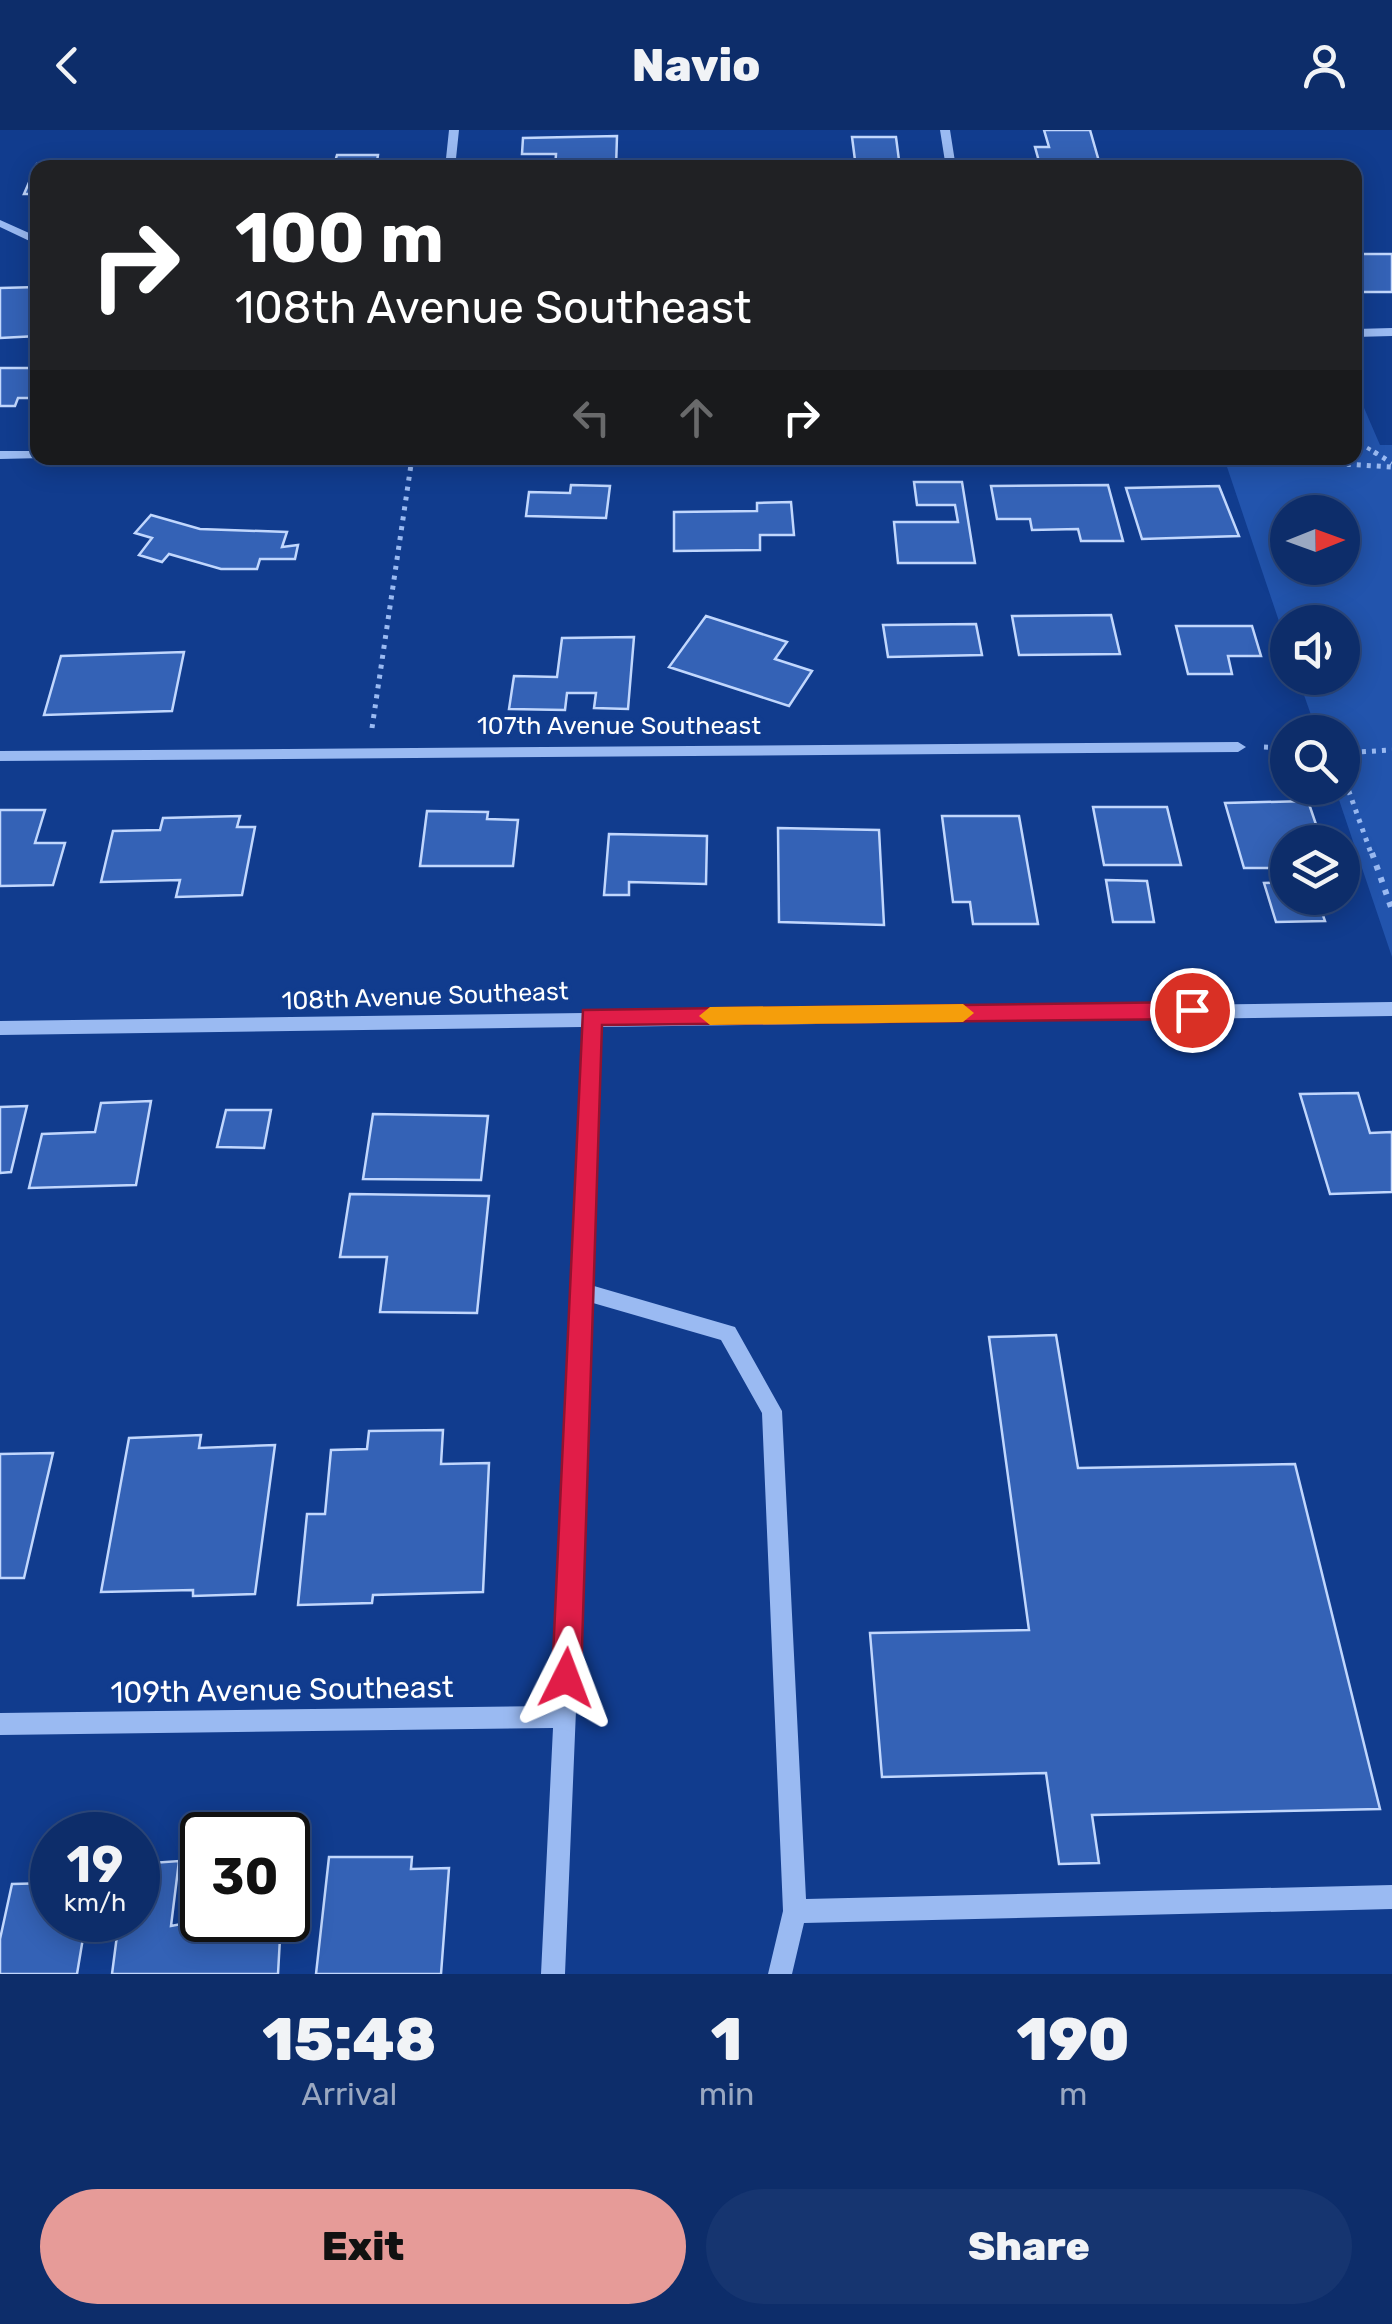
<!DOCTYPE html>
<html lang="en">
<head>
<meta charset="utf-8">
<style>
  :root { --surface:#0d2d6a; --page:#163570; --text:#f1f3f6; --muted:#9aa8c1; --line:#2d497e; --accent:#e69b98 }
  body { margin:0; font-family:Rubik,sans-serif; background:var(--page); color:var(--text); height:100vh; display:flex; flex-direction:column; font-size:38px; white-space:nowrap }
  * { box-sizing:border-box; margin:0 }
  p { font-size:32px; color:var(--muted) }
  .icon { flex:none; width:55px; height:55px; fill:none; stroke:currentColor; stroke-width:2; stroke-linecap:round; stroke-linejoin:round }
  .map { position:relative; height:1844px; overflow:hidden }
  .drawer { display:flex; flex-direction:column; background:var(--surface); flex:1 }
  .drawer>* { flex:none }
  .guide { position:absolute; left:30px; top:30px; width:1332px; height:305px; border-radius:20px; box-shadow:0 5px 25px #0003,0 0 0 2px var(--line); background:#202124; color:#fff; overflow:hidden }
  .needle { width:65px; rotate:89deg }
  .tools { position:absolute; left:1270px; top:365px; display:grid; gap:20px }
  .tools a { display:grid; place-items:center; width:90px; height:90px; border-radius:50%; background:var(--surface); box-shadow:0 5px 25px #0003,0 0 0 2px var(--line); font-size:50px }
  .speed { position:absolute; left:30px; top:1682px; display:flex; gap:20px; font-size:50px; font-weight:700; text-align:center }
  .speed>* { display:grid; place-content:center; width:130px; height:130px; border-radius:50%; background:var(--surface); box-shadow:0 5px 25px #0003,0 0 0 2px var(--line); line-height:1 }
  .speed small { font-size:25px; font-weight:400 }
  .speed .limit { border:5px solid #111; border-radius:15px; background:#fff; color:#111 }
  .pin { position:absolute; display:grid; place-items:center; width:85px; height:85px; color:#fff; margin:-42px; border:5px solid #fff; border-radius:50%; box-shadow:0 2px 10px #0007 }
  .me { position:absolute; width:110px; margin:-55px; rotate:3deg; stroke-linejoin:round; filter:drop-shadow(0 0 8px #0008) }
  .turn { display:flex; align-items:center; gap:35px; height:210px; padding:0 40px; font-size:45px }
  .turn .icon { width:130px; height:130px; stroke-width:2.5 }
  .turn b { display:block; font-size:70px; line-height:85px }
  .lanes { display:flex; align-items:center; height:95px; padding:0 40px; background:#0003; justify-content:center; gap:50px; direction:ltr }
  .lanes .off { opacity:.35 }
  .eta { display:flex; justify-content:space-evenly; align-items:center; height:170px; text-align:center }
  .eta b { font-size:60px; font-weight:800; line-height:70px }
  .primary-button { display:flex; gap:20px; margin-top:auto; padding:20px 40px }
  .primary-button a { flex:1; height:115px; border-radius:60px; background:var(--accent); color:#111; font-size:40px; font-weight:800; line-height:115px; text-align:center }
  .primary-button a+a { background:var(--page); color:var(--text) }
  header { display:flex; justify-content:space-between; align-items:center; height:130px; padding:0 40px; background:var(--surface); font-size:45px; font-weight:800 }
  .map>svg:first-child { display:block }
</style>
</head>
<body>
<header><svg class="icon" aria-label="back" viewBox="0 0 24 24"><path d="M15 5l-7 7 7 7"/></svg>Navio<svg class="icon" aria-label="person" viewBox="0 0 24 24"><circle cx="12" cy="8" r="4"/><path d="M4 21q1-7 8-7t8 7"/></svg></header>
<div class="map">
<svg width="1392" height="1844" viewBox="0 0 1392 1844">
  <rect width="100%" height="100%" fill="#113c8e"/>
  <path fill="#2254ad" fill-rule="evenodd" d="M 1355,257 L 1380,315 L 1392,315 L 1392,827 L 1335,658 L 1342,658 L 1342,602 L 1317,602 L 1298,548 L 1342,548 L 1342,492 L 1288,492 L 1287,515 L 1224,328 L 1355,328 ZM 1288,382 L 1342,382 L 1342,438 L 1288,438 Z"/>
  <path fill="#3462b6" stroke="#c1d7fd" stroke-width="2.5" d="M 1044,0 L 1090,0 L 1100,35 L 1040,35 L 1035,17 L 1049,17 Z
    M 617,6 L 616,38 L 555,38 L 556,24 L 522,24 L 523,8 Z
    M 852,7 L 896,7 L 900,38 L 856,38 Z
    M 337,25 L 378,25 L 376,38 L 333,38 Z
    M 37,34 L 76,34 L 38,38 L 38,64 L 24,64 Z
    M 1355,124 L 1392,124 L 1392,162 L 1355,162 Z
    M 38,157 L 37,206 L 0,208 L 0,158 Z
    M 0,238 L 38,238 L 37,268 L 18,268 L 15,276 L 0,276 Z
    M 914,352 L 962,352 L 975,433 L 898,433 L 894,392 L 958,392 L 955,375 L 917,375 Z
    M 571,355 L 610,356 L 606,388 L 526,386 L 529,362 L 570,363 Z
    M 1108,355 L 1123,411 L 1081,411 L 1078,399 L 1032,400 L 1030,389 L 997,389 L 991,356 Z
    M 1219,356 L 1239,406 L 1142,409 L 1126,358 Z
    M 791,372 L 794,405 L 760,405 L 760,420 L 674,421 L 674,382 L 757,381 L 757,373 Z
    M 151,385 L 200,399 L 287,402 L 282,417 L 298,415 L 295,429 L 260,429 L 257,439 L 221,439 L 169,424 L 162,432 L 139,425 L 152,408 L 135,403 Z
    M 1111,485 L 1120,524 L 1019,525 L 1012,486 Z
    M 706,486 L 787,512 L 775,529 L 812,541 L 789,576 L 669,537 Z
    M 976,494 L 982,525 L 888,527 L 883,495 Z
    M 1176,496 L 1252,496 L 1261,526 L 1228,526 L 1232,544 L 1188,544 Z
    M 634,507 L 628,579 L 594,578 L 596,563 L 567,563 L 565,580 L 509,579 L 514,546 L 557,547 L 562,508 Z
    M 184,522 L 172,581 L 44,585 L 61,526 Z
    M 1308,671 L 1322,712 L 1288,712 L 1288,738 L 1244,738 L 1225,673 Z
    M 1093,677 L 1167,677 L 1181,735 L 1104,735 Z
    M 0,680 L 45,680 L 35,713 L 65,713 L 53,755 L 0,756 Z
    M 427,681 L 488,682 L 487,689 L 518,690 L 513,736 L 420,736 Z
    M 240,686 L 237,697 L 255,697 L 242,765 L 176,767 L 180,750 L 101,752 L 113,701 L 160,700 L 163,688 Z
    M 942,686 L 1019,686 L 1038,794 L 973,794 L 970,772 L 953,772 Z
    M 778,698 L 879,700 L 884,795 L 779,792 Z
    M 609,704 L 707,706 L 706,754 L 629,752 L 629,765 L 604,765 Z
    M 1106,750 L 1147,751 L 1154,792 L 1113,792 Z
    M 1288,752 L 1288,768 L 1317,768 L 1325,791 L 1276,792 L 1264,753 Z
    M 1358,963 L 1370,1003 L 1392,1002 L 1392,1062 L 1330,1064 L 1300,964 Z
    M 151,971 L 136,1055 L 29,1058 L 42,1004 L 95,1002 L 101,973 Z
    M 27,976 L 11,1042 L 0,1043 L 0,977 Z
    M 226,980 L 271,980 L 264,1018 L 217,1017 Z
    M 373,984 L 488,986 L 481,1050 L 363,1049 Z
    M 350,1064 L 489,1066 L 477,1183 L 380,1182 L 387,1127 L 340,1127 Z
    M 1056,1205 L 1078,1338 L 1295,1334 L 1380,1679 L 1092,1685 L 1099,1733 L 1059,1734 L 1046,1643 L 882,1647 L 870,1503 L 1029,1500 L 989,1207 Z
    M 443,1300 L 441,1334 L 489,1333 L 483,1462 L 373,1465 L 372,1473 L 298,1475 L 307,1384 L 325,1384 L 331,1320 L 367,1319 L 369,1301 Z
    M 201,1305 L 199,1318 L 275,1315 L 255,1464 L 193,1466 L 193,1460 L 101,1462 L 129,1308 Z
    M 53,1323 L 24,1448 L 0,1448 L 0,1324 Z
    M 329,1727 L 412,1727 L 411,1739 L 449,1738 L 441,1844 L 316,1844 Z
    M 179,1731 L 171,1796 L 203,1790 L 281,1790 L 278,1844 L 112,1844 L 119,1790 L 138,1790 L 138,1734 Z
    M 52,1753 L 52,1790 L 86,1790 L 77,1844 L 0,1844 L 0,1809 L 12,1754 Z"/>
  <g fill="none" stroke-linecap="round" stroke-linejoin="round">
    <path stroke="#9abaf2" stroke-width="4" stroke-dasharray="4 5" stroke-linecap="butt" d="M 1355,295 L 1362,315 L 1378,324"/>
    <path stroke="#9abaf2" stroke-width="5" stroke-dasharray="4 6" stroke-linecap="butt" d="M 1374,322 L 1392,333
      M 1247,328 L 1392,337
      M 372,598 L 412,328
      M 1264,617 L 1288,618
      M 1342,623 L 1392,620
      M 1342,642 L 1372,726"/>
    <path stroke="#9abaf2" stroke-width="6" stroke-dasharray="5 8" stroke-linecap="butt" d="M 1372,723 L 1392,780"/>
    <path fill="#9abaf2" fill-rule="evenodd" d="M 449,0 L 459,0 L 455,38 L 445,38 Z
      M 940,0 L 950,0 L 956,38 L 946,38 Z
      M 0,90 L 38,107 L 38,115 L 0,97 Z
      M 1392,198 L 1392,206 L 1355,207 L 1355,199 Z
      M 0,321 L 38,321 L 38,328 L 43,328 L 0,329 Z
      M 1238,612 L 1246,617 L 1238,622 L 0,631 L 0,621 Z
      M 1392,872 L 1392,886 L 599,897 L 594,1156 L 735,1197 L 782,1281 L 806,1769 L 1392,1755 L 1392,1779 L 804,1793 L 792,1844 L 768,1844 L 783,1781 L 762,1283 L 721,1210 L 593,1173 L 565,1844 L 541,1844 L 553,1598 L 0,1605 L 0,1583 L 554,1576 L 574,1162 L 582,897 L 0,905 L 0,891 L 584,883 L 591,879 L 598,883 Z"/>
  </g>
  <path fill="#e11d48" stroke="#92132f" stroke-width="2.5" d="M 1192,872 L 1203,880 L 1192,889 L 602,895 L 581,1548 L 577,1559 L 566,1563 L 556,1559 L 552,1548 L 583,880 Z"/>
  <path fill="#f59e0b" d="M 963,874 L 974,883 L 963,892 L 710,895 L 699,886 L 710,877 Z"/>
  <g text-anchor="middle" dominant-baseline="central" stroke-width="8" stroke-linejoin="round" paint-order="stroke">
    <g font-size="25" fill="#fff" stroke="#113c8e">
      <text x="619" y="595">107th Avenue Southeast</text>
      <text transform="translate(425 866) rotate(-2)">108th Avenue Southeast</text>
    </g>
    <g font-size="30" fill="#fff" stroke="#113c8e">
      <text transform="translate(282 1560) rotate(-1)">109th Avenue Southeast</text>
    </g>
  </g>
</svg>
<div class="tools">
<a><svg class="needle" viewBox="-14 -14 28 28"><path d="M0-13l5 13h-10z" fill="#e53935"/><path d="M0 13l5-13h-10z" fill="#9aa8c1"/></svg></a>
<a><svg class="icon" aria-label="sound" viewBox="0 0 24 24"><path d="M4 9h4l5-4v14l-5-4H4zM17 9q2 3 0 6"/></svg></a>
<a><svg class="icon" aria-label="search" viewBox="0 0 24 24"><circle cx="10" cy="10" r="6"/><path d="M15 15l6 6"/></svg></a>
<a><svg class="icon" aria-label="layers" viewBox="0 0 24 24"><path d="M12 4l9 5-9 5-9-5zM3 14l9 5 9-5"/></svg></a>
</div>
<div class="speed"><div>19<small>km/h</small></div><div class="limit">30</div></div>
<div class="pin" style="left:1192px;top:880px;background:#d93025"><svg class="icon" aria-label="arrive" viewBox="0 0 24 24"><path d="M6 21V4h12l-3 4 3 4H6"/></svg></div>
<svg class="me" style="left:566px;top:1548px" viewBox="-20 -20 40 40"><path d="M0-17L14 15 0 8-14 15z" fill="#e11d48" stroke="#fff" stroke-width="4"/></svg>
<div class="guide">
<div class="turn"><svg class="icon" aria-label="right" viewBox="0 0 24 24"><path d="M7 20v-9h11M14 6l5 5-5 5"/></svg><div><b>100 m</b>108th Avenue Southeast</div></div>
<div class="lanes"><svg class="icon off" aria-label="left" viewBox="0 0 24 24"><path d="M17 20v-9H6M10 6l-5 5 5 5"/></svg><svg class="icon off" aria-label="ahead" viewBox="0 0 24 24"><path d="M12 20V5M6 11l6-6 6 6"/></svg><svg class="icon" aria-label="right" viewBox="0 0 24 24"><path d="M7 20v-9h11M14 6l5 5-5 5"/></svg></div>
</div>
</div>
<section class="drawer">
<div class="eta">
<div><b>15:48</b><p>Arrival</p></div>
<div><b>1</b><p>min</p></div>
<div><b>190</b><p>m</p></div>
</div>
<div class="primary-button"><a>Exit</a><a>Share</a></div>
</section>
</body>
</html>
